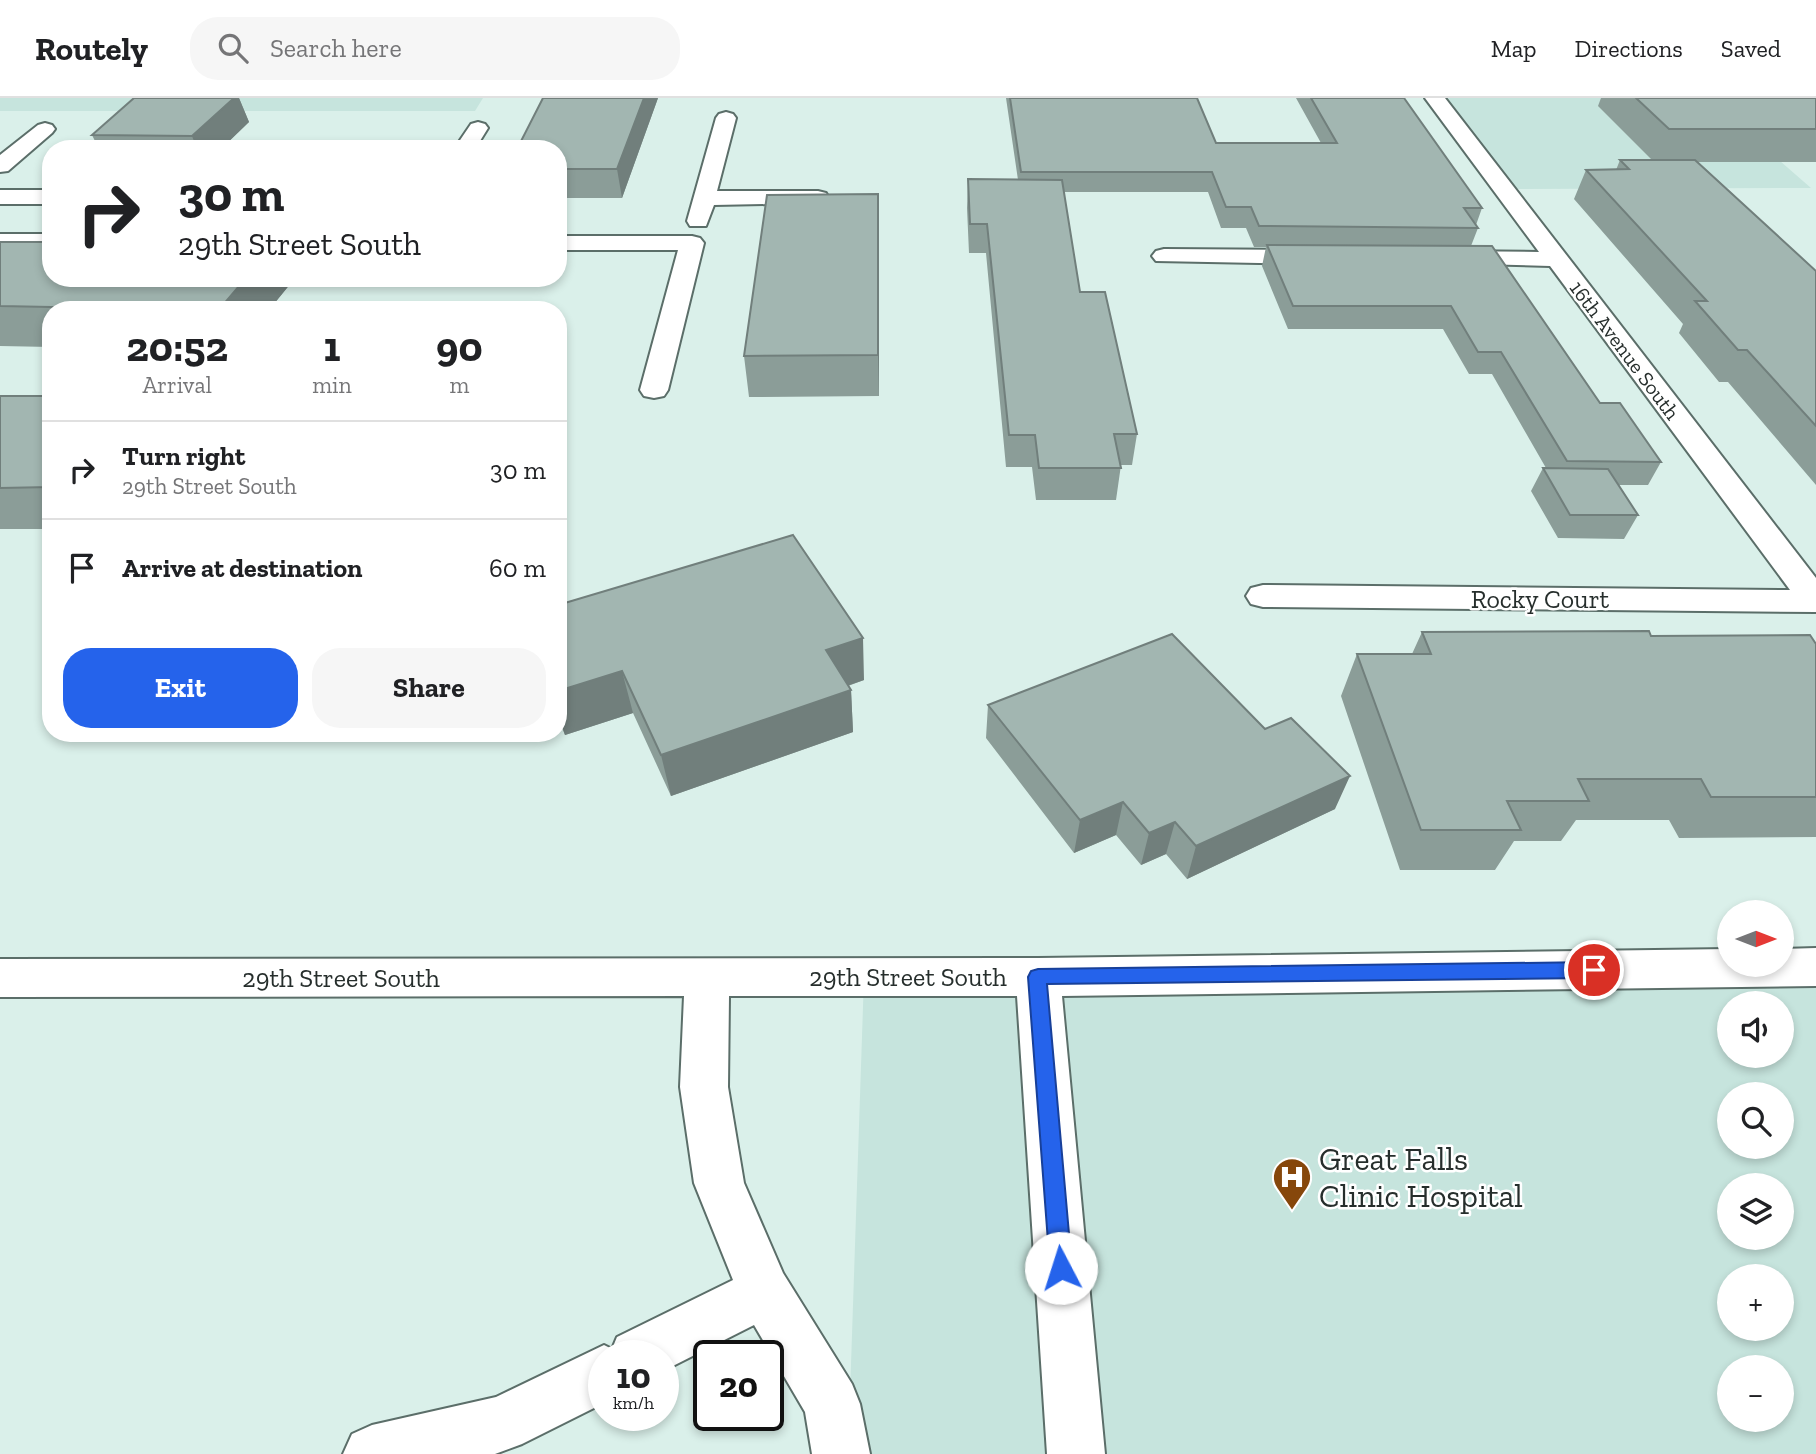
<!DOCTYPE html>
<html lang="en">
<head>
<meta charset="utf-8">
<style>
  :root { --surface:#fff; --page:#f6f6f6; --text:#202124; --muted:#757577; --line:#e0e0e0; --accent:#2563eb }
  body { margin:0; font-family:"Zilla Slab",serif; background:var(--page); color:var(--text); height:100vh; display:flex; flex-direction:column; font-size:26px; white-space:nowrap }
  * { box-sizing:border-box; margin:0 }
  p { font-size:23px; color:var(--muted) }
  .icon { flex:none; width:38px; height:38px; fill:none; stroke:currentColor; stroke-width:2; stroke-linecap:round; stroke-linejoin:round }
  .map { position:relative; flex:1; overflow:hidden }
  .details { position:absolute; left:42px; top:203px; width:525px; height:441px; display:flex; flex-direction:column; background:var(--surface); border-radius:28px; box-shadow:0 4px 10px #0003 }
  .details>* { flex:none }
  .hud { position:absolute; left:42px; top:42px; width:525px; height:147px; border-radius:28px; box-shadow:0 4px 10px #0003; background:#fff; color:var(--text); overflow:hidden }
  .needle { width:46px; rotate:90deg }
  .tools { position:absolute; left:1717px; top:802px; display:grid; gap:14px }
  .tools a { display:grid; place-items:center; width:77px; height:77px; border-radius:50%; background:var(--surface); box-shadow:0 4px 10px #0003; font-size:35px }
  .speed { position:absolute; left:588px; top:1242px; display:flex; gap:14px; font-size:35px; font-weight:700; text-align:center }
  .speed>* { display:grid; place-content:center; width:91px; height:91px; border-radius:50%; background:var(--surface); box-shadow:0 4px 10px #0003; line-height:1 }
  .speed small { font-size:18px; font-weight:400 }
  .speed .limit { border:4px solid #111; border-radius:10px; background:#fff; color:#111 }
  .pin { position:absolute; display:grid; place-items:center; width:60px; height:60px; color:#fff; margin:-30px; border:4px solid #fff; border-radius:50%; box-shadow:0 2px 7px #0007 }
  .me { position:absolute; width:77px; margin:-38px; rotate:355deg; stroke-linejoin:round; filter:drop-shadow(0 0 5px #0008) }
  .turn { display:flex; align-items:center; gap:24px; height:147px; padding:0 21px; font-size:32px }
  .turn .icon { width:91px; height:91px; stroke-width:2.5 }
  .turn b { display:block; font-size:49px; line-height:60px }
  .eta { display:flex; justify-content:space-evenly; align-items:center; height:119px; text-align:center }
  .eta b { font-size:42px; font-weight:700; line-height:49px }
  .cta { display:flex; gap:14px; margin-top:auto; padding:14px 21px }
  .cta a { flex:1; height:80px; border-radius:28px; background:var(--accent); color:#fff; font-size:28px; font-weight:700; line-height:80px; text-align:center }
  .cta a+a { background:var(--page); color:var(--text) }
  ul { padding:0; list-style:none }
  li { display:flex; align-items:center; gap:21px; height:98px; padding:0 21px; border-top:2px solid var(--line) }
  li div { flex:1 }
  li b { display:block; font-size:26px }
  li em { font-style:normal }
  header { display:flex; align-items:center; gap:42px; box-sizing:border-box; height:98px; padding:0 35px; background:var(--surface); border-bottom:2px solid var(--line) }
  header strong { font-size:33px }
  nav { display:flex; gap:38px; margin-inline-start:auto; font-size:24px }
  .search { width:490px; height:63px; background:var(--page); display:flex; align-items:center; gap:18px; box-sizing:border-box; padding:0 24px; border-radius:28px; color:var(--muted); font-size:26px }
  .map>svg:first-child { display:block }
</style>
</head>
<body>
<header>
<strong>Routely</strong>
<div class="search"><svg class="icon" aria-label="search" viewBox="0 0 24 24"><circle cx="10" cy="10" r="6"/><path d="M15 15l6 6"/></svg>Search here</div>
<nav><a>Map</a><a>Directions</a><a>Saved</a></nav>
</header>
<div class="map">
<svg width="1816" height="1356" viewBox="0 0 1816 1356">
  <rect width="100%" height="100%" fill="#daf0ea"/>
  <path fill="#c6e4dd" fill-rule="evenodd" d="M 0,0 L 483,0 L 475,13 L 0,13 Z
    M 1435,0 L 1708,0 L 1811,90 L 1503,91 Z
    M 1816,869 L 1816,1356 L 848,1356 L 864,879 ZM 1729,905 L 1782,905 L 1782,957 L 1729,957 ZM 1729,996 L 1782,996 L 1782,1048 L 1729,1048 ZM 1729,1087 L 1782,1087 L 1782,1139 L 1729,1139 ZM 1729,1178 L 1782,1178 L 1782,1230 L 1729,1230 ZM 1729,1269 L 1782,1269 L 1782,1321 L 1729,1321 Z"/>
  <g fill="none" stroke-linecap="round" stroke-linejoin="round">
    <g stroke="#5b6e69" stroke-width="4">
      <path id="minor" d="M 1425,0 L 1445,0 L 1816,480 L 1816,514 L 1263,509 L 1251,506 L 1246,498 L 1251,490 L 1263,487 L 1790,492 L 1550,168 L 1439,165 L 1435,160 L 1439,155 L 1447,153 L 1539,154 Z
        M 726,14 L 733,16 L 736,20 L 717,93 L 818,93 L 826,95 L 829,100 L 826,105 L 714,107 L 706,128 L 690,128 L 687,123 L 716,20 L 719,16 Z
        M 478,24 L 485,26 L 488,30 L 475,51 L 454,51 L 471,26 Z
        M 45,25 L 52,27 L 55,31 L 52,35 L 8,73 L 0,74 L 0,57 L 38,27 Z
        M 0,92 L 51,92 L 51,106 L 0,106 Z
        M 0,136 L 51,136 L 51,150 L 0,150 Z
        M 558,138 L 692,138 L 700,140 L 704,145 L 668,292 L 664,298 L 654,300 L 644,298 L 640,292 L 678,152 L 558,152 Z
        M 1164,151 L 1317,152 L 1325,154 L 1329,159 L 1325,164 L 1317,166 L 1156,163 L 1152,158 L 1156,153 Z
        M 1816,850 L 1816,888 L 1062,898 L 1105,1356 L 1047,1356 L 1017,898 L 729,898 L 728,989 L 744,1085 L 783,1175 L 852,1286 L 860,1306 L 870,1356 L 812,1356 L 805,1314 L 754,1227 L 663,1273 L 663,1258 L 604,1258 L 604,1305 L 522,1346 L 495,1356 L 343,1356 L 352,1336 L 372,1327 L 496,1299 L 604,1247 L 612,1251 L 617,1239 L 733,1182 L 694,1085 L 680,989 L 684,898 L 0,899 L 0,861 L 1038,860 L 1729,851 L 1729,866 L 1782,866 L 1782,851 Z"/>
    </g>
    <use href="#minor" fill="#fff" fill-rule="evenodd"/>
  </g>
  <path fill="#8b9d98" d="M 134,0 L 239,0 L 249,24 L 221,51 L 99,51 L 92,37 Z
    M 658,0 L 622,100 L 558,100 L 558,51 Z
    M 1006,0 L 1197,0 L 1216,45 L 1321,45 L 1296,0 L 1404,0 L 1482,110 L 1476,127 L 1478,130 L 1471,148 L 1600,305 L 1661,364 L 1648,387 L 1619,387 L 1638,417 L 1624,441 L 1558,440 L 1531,393 L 1543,370 L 1546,370 L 1492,276 L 1469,276 L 1443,231 L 1288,231 L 1262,168 L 1266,149 L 1254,149 L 1246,130 L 1221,130 L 1208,94 L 1064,94 L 1080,194 L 1137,336 L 1132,367 L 1121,367 L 1116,402 L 1036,402 L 1032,369 L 1006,369 L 986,155 L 969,155 L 967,110 L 968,81 L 1018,82 Z
    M 1601,0 L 1816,0 L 1816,64 L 1698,64 L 1816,173 L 1816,387 L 1728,284 L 1719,284 L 1679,235 L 1683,226 L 1574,101 L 1586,72 L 1616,72 L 1620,62 L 1652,62 L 1598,8 Z
    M 879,134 L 879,298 L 749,299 L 744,258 Z
    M 0,144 L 51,180 L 289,180 L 291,185 L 269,212 L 51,212 L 51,249 L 0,248 Z
    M 0,298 L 51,298 L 51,431 L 0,431 Z
    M 558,507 L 864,582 L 848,588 L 851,592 L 853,634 L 671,698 L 633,615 L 565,637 L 558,620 Z
    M 1422,534 L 1651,538 L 1816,546 L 1816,739 L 1679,740 L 1669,722 L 1576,722 L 1561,743 L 1514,743 L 1495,772 L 1400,772 L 1341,598 L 1357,556 L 1412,556 Z
    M 988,607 L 1335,711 L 1187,781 L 1166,756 L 1141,767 L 1116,737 L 1074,755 L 986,640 Z"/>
  <path fill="#717f7c" d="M 234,0 L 239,0 L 249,24 L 221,51 L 197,51 L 192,38 Z
    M 644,0 L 658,0 L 622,100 L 617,71 Z
    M 878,96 L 879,134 L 879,298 L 878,257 Z
    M 246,180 L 289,180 L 291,185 L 269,212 L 225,212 L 223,207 Z
    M 107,206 L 110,212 L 103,212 L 102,210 Z
    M 560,236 L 567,269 L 558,291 L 558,240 Z
    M 863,540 L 864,582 L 829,594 L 826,552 Z
    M 622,573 L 633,615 L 565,637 L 558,616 L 558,593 Z
    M 851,592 L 853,634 L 671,698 L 661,657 Z
    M 1350,678 L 1335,711 L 1187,781 L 1196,748 Z
    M 1123,704 L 1116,737 L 1074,755 L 1080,722 Z
    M 1175,724 L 1166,756 L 1141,767 L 1149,735 Z"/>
  <path fill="#a2b6b1" stroke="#717f7c" stroke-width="2" d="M 134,0 L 234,0 L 192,38 L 92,37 Z
    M 543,0 L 644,0 L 617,71 L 558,71 L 558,51 L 517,51 Z
    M 1010,0 L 1197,0 L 1216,45 L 1337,45 L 1311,0 L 1404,0 L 1482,110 L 1464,110 L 1478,130 L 1259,128 L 1251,109 L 1226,109 L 1212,74 L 1021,74 Z
    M 1636,0 L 1816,0 L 1816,31 L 1669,31 Z
    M 1620,62 L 1695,62 L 1816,173 L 1816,328 L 1747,252 L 1738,252 L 1695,203 L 1707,203 L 1586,72 L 1629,71 Z
    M 968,81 L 1062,82 L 1080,194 L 1105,194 L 1137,336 L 1114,336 L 1121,370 L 1039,370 L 1035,337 L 1009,337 L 987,126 L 970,126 Z
    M 878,96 L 878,257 L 744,258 L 767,97 Z
    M 0,144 L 51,144 L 51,180 L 246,180 L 223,207 L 107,206 L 102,210 L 0,208 Z
    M 1267,147 L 1492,148 L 1600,305 L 1620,305 L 1661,364 L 1567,363 L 1501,254 L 1478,254 L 1451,208 L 1293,208 Z
    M 0,298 L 51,298 L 51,389 L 0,390 Z
    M 1543,370 L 1608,371 L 1638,417 L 1570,417 Z
    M 793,437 L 863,540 L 826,552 L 851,592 L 661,657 L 622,573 L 558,593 L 558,507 Z
    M 1649,533 L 1651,538 L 1810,537 L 1816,546 L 1816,699 L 1711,699 L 1701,681 L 1578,681 L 1589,703 L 1507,703 L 1521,732 L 1421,732 L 1357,556 L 1431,556 L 1422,534 Z
    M 1172,536 L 1265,631 L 1291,620 L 1350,678 L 1196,748 L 1175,724 L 1149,735 L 1123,704 L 1080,722 L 988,607 Z"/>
  <path fill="#2563eb" stroke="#184099" stroke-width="2" d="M 1594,864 L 1600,866 L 1603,872 L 1600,877 L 1594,880 L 1047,886 L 1072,1170 L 1069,1178 L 1061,1181 L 1053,1178 L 1050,1170 L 1028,879 L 1031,873 L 1038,871 Z"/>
  <defs>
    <g id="hospital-pin" transform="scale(2.0125)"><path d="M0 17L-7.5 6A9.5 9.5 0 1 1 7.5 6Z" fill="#86470b" stroke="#fff"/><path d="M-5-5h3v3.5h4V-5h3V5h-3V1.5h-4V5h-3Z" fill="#fff"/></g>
  </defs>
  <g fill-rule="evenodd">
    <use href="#hospital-pin" x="1292" y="1079"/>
  </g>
  <g text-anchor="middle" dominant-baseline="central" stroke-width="5" stroke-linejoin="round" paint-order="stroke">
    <g font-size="21" fill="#262e2c" stroke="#fff">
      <text transform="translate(1625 252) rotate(53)">16th Avenue South</text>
    </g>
    <g font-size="26" fill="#262e2c" stroke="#fff">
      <text x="1540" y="501">Rocky Court</text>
      <text x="908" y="879">29th Street South</text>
      <text x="341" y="880">29th Street South</text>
    </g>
    <g font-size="32" fill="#262e2c" stroke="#fff" text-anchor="start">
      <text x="1319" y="1061">Great Falls<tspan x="1319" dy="37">Clinic Hospital</tspan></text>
    </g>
  </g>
</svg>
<div class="tools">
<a><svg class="needle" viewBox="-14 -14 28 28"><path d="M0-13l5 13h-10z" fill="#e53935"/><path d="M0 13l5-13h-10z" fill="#757577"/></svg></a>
<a><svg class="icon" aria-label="sound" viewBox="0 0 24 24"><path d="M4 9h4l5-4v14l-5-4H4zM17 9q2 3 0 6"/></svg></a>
<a><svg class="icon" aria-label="search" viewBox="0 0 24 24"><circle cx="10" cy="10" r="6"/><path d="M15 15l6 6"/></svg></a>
<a><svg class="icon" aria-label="layers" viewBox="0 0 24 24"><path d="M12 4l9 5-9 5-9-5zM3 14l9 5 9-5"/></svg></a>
<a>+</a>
<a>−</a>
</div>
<div class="speed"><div>10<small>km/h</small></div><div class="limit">20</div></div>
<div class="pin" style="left:1594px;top:872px;background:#d93025"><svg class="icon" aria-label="arrive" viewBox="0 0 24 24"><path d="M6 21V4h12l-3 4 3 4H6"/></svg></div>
<svg class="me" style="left:1061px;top:1170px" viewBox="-20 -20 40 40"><circle r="19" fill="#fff"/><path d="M0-13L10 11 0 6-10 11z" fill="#2563eb"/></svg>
<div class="hud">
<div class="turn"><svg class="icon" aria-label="right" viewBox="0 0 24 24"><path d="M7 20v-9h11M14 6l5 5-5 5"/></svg><div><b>30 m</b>29th Street South</div></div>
</div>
<section class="details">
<div class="eta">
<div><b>20:52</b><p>Arrival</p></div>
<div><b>1</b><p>min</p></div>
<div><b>90</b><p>m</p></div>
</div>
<ul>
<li><svg class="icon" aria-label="right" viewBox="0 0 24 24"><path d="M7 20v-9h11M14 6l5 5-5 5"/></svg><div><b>Turn right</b><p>29th Street South</p></div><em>30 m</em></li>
<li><svg class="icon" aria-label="arrive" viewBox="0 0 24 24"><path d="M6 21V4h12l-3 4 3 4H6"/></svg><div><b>Arrive at destination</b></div><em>60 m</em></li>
</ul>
<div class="cta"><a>Exit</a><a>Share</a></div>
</section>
</div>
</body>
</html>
